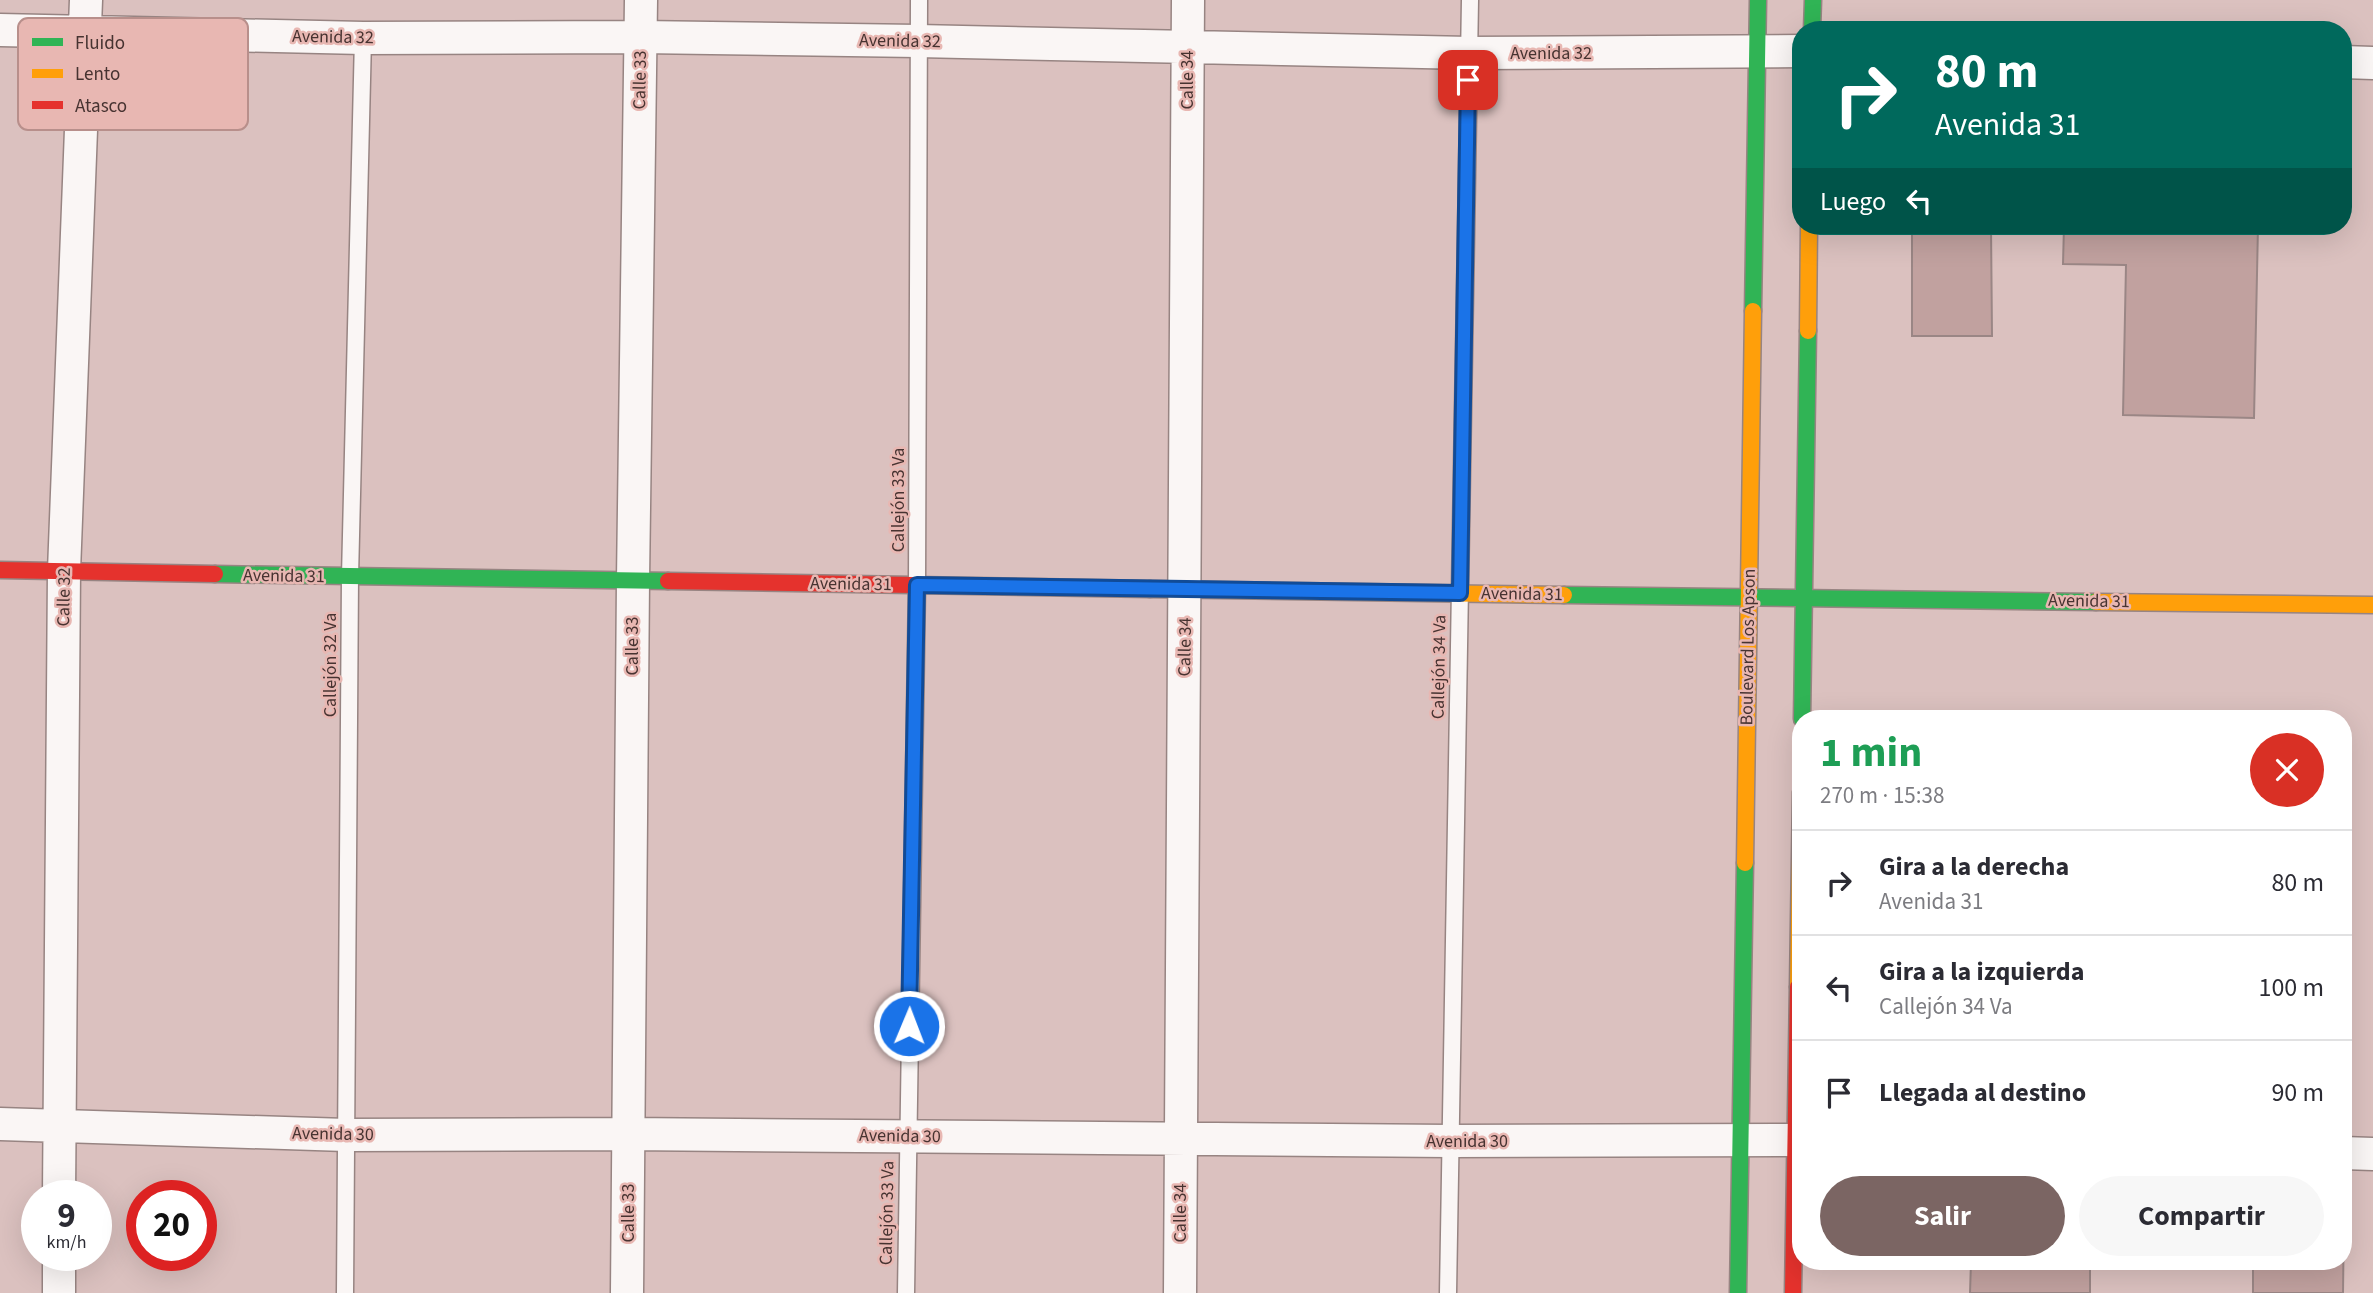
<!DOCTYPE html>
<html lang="es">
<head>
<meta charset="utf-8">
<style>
  :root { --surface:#fff; --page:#f7f7f7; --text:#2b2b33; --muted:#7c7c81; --line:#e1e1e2; --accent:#7b6563 }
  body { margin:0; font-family:"Source Sans 3",sans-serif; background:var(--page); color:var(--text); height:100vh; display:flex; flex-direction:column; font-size:26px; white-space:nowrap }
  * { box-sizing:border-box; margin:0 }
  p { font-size:23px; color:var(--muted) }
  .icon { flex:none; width:38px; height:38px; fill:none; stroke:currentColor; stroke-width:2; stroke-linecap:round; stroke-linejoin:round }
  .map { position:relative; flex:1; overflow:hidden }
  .sheet { position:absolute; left:1792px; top:710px; width:560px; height:560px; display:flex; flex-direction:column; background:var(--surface); border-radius:28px; box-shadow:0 7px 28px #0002 }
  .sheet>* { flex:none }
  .top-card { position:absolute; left:1792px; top:21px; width:560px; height:214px; border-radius:28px; box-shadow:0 7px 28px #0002; background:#00695c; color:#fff; overflow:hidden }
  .speed { position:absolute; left:21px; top:1180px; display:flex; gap:14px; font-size:35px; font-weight:700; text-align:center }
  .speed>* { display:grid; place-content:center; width:91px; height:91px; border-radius:50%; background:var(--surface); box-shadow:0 7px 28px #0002; line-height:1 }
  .speed small { font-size:18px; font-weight:400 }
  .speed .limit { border:10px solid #d22; background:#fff; color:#111 }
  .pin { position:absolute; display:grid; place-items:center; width:60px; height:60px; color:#fff; margin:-30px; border-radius:14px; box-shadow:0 4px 10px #0006 }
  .me { position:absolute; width:77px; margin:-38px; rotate:1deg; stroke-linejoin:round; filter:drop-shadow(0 0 5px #0008) }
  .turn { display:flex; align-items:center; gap:24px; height:147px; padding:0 28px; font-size:32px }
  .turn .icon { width:91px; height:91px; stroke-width:2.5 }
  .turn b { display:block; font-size:49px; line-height:60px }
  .then { display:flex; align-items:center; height:66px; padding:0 28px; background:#0003; gap:14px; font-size:26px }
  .round { display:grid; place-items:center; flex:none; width:74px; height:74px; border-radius:37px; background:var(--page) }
  .summary { display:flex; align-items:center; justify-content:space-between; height:119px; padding:0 28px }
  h1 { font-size:42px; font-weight:700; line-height:52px; color:#1e9e55 }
  .button { display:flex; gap:14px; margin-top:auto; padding:14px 28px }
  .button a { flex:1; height:80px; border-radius:42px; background:var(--accent); color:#fff; font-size:28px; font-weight:700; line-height:80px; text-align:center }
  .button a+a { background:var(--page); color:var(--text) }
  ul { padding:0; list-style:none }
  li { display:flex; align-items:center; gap:21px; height:105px; padding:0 28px; border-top:2px solid var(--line) }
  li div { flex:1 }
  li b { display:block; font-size:26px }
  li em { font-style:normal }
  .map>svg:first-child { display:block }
</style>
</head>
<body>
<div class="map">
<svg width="2373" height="1293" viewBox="0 0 2373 1293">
  <rect width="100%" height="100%" fill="#dbc1bf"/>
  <path fill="#c1a19f" stroke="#9a8685" stroke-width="2" d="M 1912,226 L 1991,226 L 1992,336 L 1912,336 Z
    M 2064,226 L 2258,226 L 2254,418 L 2123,415 L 2126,265 L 2063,264 Z
    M 2344,1211 L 2343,1293 L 2253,1293 L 2253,1262 L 2343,1262 Z
    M 1971,1262 L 2090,1262 L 2090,1293 L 1970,1293 Z"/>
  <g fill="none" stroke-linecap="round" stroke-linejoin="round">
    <g stroke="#978482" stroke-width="19">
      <path id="lane" d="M 345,1293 L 350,577 L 363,38
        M 906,1293 L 917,585 L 919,0
        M 1448,1293 L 1470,0"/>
    </g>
    <g stroke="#978482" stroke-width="35">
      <path id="street" d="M 0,30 L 363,38 L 641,37 L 918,41 L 1469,53 L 1801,51
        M 2343,62 L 2373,63
        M 0,1124 L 346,1135 L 628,1134 L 1450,1141 L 1801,1140
        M 2343,1153 L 2373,1154
        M 59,1195 L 64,571 L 86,0
        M 59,1293 L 59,1255
        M 627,1293 L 633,580 L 641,0
        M 1180,1293 L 1188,0"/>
    </g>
    <g stroke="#978482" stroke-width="19">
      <path id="fast" d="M 1812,30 L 1813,0
        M 1753,311 L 1758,0
        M 215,574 L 668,581
        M 1564,595 L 2096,602
        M 1802,719 L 1808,331
        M 1738,1293 L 1745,863"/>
    </g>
    <g stroke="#978482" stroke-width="19">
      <path id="slow" d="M 1808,331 L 1809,226
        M 1150,589 L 1564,595
        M 2096,602 L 2373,605
        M 1745,863 L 1753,311
        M 1798,987 L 1801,792"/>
    </g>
    <g stroke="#978482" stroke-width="19">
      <path id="jam" d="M 0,570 L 215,574
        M 668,581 L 1150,589
        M 1793,1293 L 1798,987"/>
    </g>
    <use href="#lane" stroke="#faf6f5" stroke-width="16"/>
    <use href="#street" stroke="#faf6f5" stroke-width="32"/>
    <use href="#fast" stroke="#30b455" stroke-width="16"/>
    <use href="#slow" stroke="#ff9f0a" stroke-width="16"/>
    <use href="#jam" stroke="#e5322d" stroke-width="16"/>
  </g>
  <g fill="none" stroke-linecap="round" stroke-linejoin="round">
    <g stroke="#114b97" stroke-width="18">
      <path id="route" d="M 909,1026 L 917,585 L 1460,593 L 1468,80"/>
    </g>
    <use href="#route" stroke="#1a73e8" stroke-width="12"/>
  </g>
  <g text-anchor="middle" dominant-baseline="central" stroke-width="5" stroke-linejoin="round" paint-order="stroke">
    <g font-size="18" fill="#473331" stroke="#e8b7b2">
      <text transform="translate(333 37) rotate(1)">Avenida 32</text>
      <text transform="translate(900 41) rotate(1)">Avenida 32</text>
      <text x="1551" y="53">Avenida 32</text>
      <text transform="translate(640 80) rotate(-89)">Calle 33</text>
      <text transform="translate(1187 80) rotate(-90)">Calle 34</text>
      <text transform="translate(898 500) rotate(-90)">Callejón 33 Va</text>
      <text transform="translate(284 576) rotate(1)">Avenida 31</text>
      <text transform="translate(851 584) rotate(1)">Avenida 31</text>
      <text transform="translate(1522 594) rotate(1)">Avenida 31</text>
      <text transform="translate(64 597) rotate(-89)">Calle 32</text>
      <text transform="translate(2089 601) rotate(1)">Avenida 31</text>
      <text transform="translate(632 646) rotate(-90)">Calle 33</text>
      <text transform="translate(1185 647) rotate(-89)">Calle 34</text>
      <text transform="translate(1748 647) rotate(-89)">Boulevard Los Apson</text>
      <text transform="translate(330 665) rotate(-90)">Callejón 32 Va</text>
      <text transform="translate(1439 667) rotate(-89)">Callejón 34 Va</text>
      <text transform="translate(333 1134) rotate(1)">Avenida 30</text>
      <text transform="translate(900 1136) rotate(1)">Avenida 30</text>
      <text x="1467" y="1141">Avenida 30</text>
      <text transform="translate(628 1213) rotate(-90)">Calle 33</text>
      <text transform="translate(887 1213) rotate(-89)">Callejón 33 Va</text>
      <text transform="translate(1180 1213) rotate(-90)">Calle 34</text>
    </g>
  </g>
  <rect x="18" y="18" width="230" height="112" rx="10" fill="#e8b7b2" stroke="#b88f8b" stroke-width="2"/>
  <rect x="32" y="38" width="31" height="8" fill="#30b455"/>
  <rect x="32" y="69" width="31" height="9" fill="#ff9f0a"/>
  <rect x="32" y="101" width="31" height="8" fill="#e5322d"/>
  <g font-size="19" fill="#473331">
    <text x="75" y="49">Fluido</text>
    <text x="75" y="80">Lento</text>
    <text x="75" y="112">Atasco</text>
  </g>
</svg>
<div class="speed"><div>9<small>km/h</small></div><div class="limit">20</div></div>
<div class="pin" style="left:1468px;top:80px;background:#d93025"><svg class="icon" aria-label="arrive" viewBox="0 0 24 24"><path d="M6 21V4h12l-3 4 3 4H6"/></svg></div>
<svg class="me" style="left:909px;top:1026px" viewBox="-20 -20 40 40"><circle r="17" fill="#1a73e8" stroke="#fff" stroke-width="3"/><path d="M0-11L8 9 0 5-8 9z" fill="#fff"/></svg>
<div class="top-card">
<div class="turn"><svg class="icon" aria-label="right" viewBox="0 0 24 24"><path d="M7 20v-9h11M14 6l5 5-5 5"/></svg><div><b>80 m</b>Avenida 31</div></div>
<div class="then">Luego<svg class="icon" aria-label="left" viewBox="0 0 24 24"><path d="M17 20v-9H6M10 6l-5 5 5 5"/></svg></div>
</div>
<section class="sheet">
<div class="summary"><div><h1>1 min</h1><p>270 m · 15:38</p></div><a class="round" style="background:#d93025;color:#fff"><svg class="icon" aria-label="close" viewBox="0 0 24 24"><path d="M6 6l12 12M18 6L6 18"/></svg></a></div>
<ul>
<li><svg class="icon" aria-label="right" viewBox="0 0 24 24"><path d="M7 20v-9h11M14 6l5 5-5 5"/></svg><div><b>Gira a la derecha</b><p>Avenida 31</p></div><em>80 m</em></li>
<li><svg class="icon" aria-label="left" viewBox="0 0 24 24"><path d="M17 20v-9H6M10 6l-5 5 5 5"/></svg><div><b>Gira a la izquierda</b><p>Callejón 34 Va</p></div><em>100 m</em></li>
<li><svg class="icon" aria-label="arrive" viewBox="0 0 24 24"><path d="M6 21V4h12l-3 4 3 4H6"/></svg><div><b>Llegada al destino</b></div><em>90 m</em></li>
</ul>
<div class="button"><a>Salir</a><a>Compartir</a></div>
</section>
</div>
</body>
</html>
